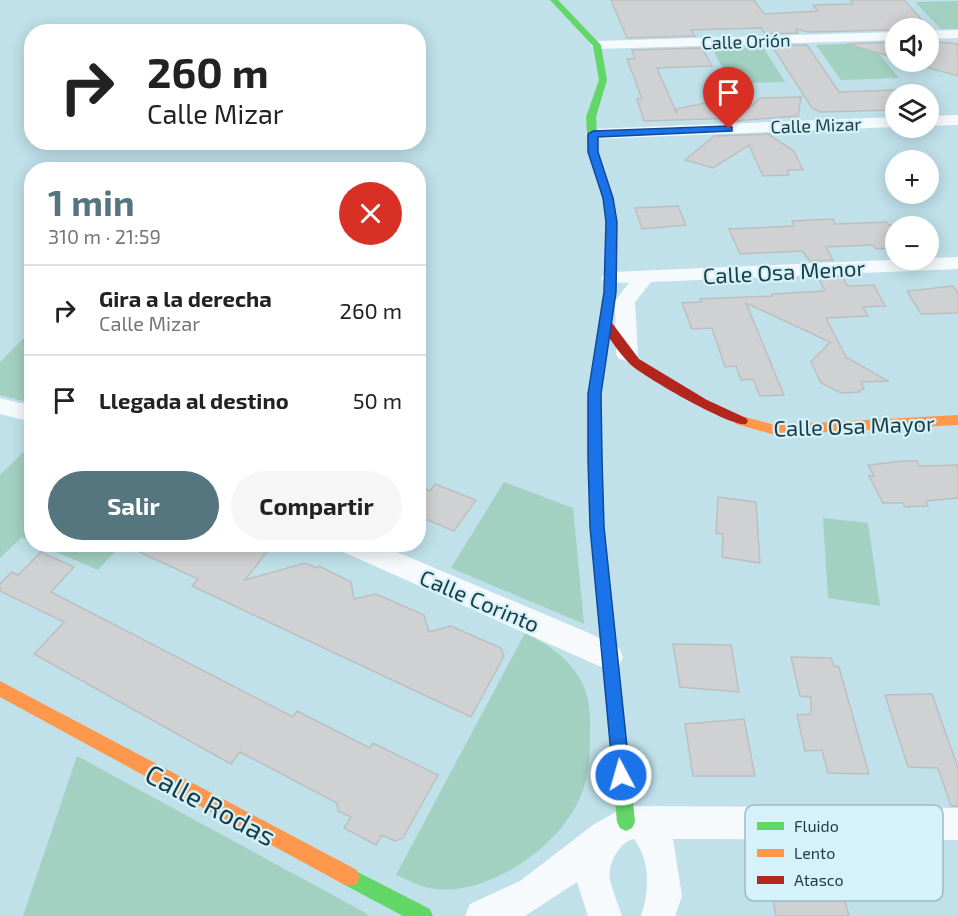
<!DOCTYPE html>
<html lang="es">
<head>
<meta charset="utf-8">
<style>
  :root { --surface:#fff; --page:#f6f6f6; --text:#222; --muted:#767676; --line:#e0e0e0; --accent:#55767e }
  body { margin:0; font-family:"Exo 2",sans-serif; background:var(--page); color:var(--text); height:100vh; display:flex; flex-direction:column; font-size:22px; white-space:nowrap }
  * { box-sizing:border-box; margin:0 }
  p { font-size:20px; color:var(--muted) }
  .icon { flex:none; width:33px; height:33px; fill:none; stroke:currentColor; stroke-width:2; stroke-linecap:round; stroke-linejoin:round }
  .map { position:relative; flex:1; overflow:hidden }
  .details { position:absolute; left:24px; top:162px; width:402px; height:390px; display:flex; flex-direction:column; background:var(--surface); border-radius:24px; box-shadow:0 3px 15px #0003 }
  .details>* { flex:none }
  .top-card { position:absolute; left:24px; top:24px; width:402px; height:126px; border-radius:24px; box-shadow:0 3px 15px #0003; background:#fff; color:var(--text); overflow:hidden }
  .tools { position:absolute; left:885px; top:18px; display:grid; gap:12px }
  .tools a { display:grid; place-items:center; width:54px; height:54px; border-radius:50%; background:var(--surface); box-shadow:0 3px 15px #0003; font-size:30px }
  .pin { position:absolute; display:grid; place-items:center; width:51px; height:51px; color:#fff; margin:-62px -26px; border-radius:50% 50% 50% 0; rotate:-45deg; box-shadow:0 0 6px #0007 }
  .pin .icon { rotate:45deg }
  .me { position:absolute; width:66px; margin:-33px; rotate:354deg; stroke-linejoin:round; filter:drop-shadow(0 0 4px #0008) }
  .turn { display:flex; align-items:center; gap:21px; height:126px; padding:0 24px; font-size:27px }
  .turn .icon { width:78px; height:78px; stroke-width:2.5 }
  .turn b { display:block; font-size:42px; line-height:51px }
  .round { display:grid; place-items:center; flex:none; width:63px; height:63px; border-radius:32px; background:var(--page) }
  .headline { display:flex; align-items:center; justify-content:space-between; height:102px; padding:0 24px }
  h1 { font-size:36px; font-weight:700; line-height:45px; color:var(--accent) }
  .primary-button { display:flex; gap:12px; margin-top:auto; padding:12px 24px }
  .primary-button a { flex:1; height:69px; border-radius:36px; background:var(--accent); color:#fff; font-size:24px; font-weight:700; line-height:69px; text-align:center }
  .primary-button a+a { background:var(--page); color:var(--text) }
  ul { padding:0; list-style:none }
  li { display:flex; align-items:center; gap:18px; height:90px; padding:0 24px; border-top:2px solid var(--line) }
  li div { flex:1 }
  li b { display:block; font-size:22px }
  li em { font-style:normal }
  .map>svg:first-child { display:block }
</style>
</head>
<body>
<div class="map">
<svg width="958" height="916" viewBox="0 0 958 916">
  <rect width="100%" height="100%" fill="#c0e1ea"/>
  <path fill="#a2d0c1" d="M 958,1 L 958,29 L 941,29 L 915,2 Z
    M 870,43 L 899,78 L 841,80 L 816,45 Z
    M 763,47 L 785,82 L 731,83 L 712,49 Z
    M 31,331 L 31,403 L 0,395 L 0,362 Z
    M 31,445 L 31,541 L 22,537 L 0,558 L 0,475 Z
    M 504,482 L 573,508 L 584,624 L 451,568 Z
    M 823,518 L 868,523 L 880,606 L 828,598 Z
    M 40,545 L 121,545 L 98,570 Z
    M 525,633 C 547,644 568,657 580,679 C 590,696 590,713 590,732 C 590,750 590,769 584,787 C 568,841 492,896 435,889 C 422,888 408,880 396,875 Z
    M 77,756 L 364,912 L 369,916 L 23,916 Z"/>
  <path fill="#cfd1d2" stroke="#bcbfc0" stroke-width="1.5" d="M 611,0 L 754,0 L 764,14 L 818,11 L 813,5 L 853,4 L 850,0 L 904,0 L 930,29 L 808,32 L 796,29 L 798,33 L 765,34 L 761,28 L 691,30 L 695,36 L 627,38 Z
    M 928,41 L 958,44 L 958,76 L 908,62 L 928,62 Z
    M 896,42 L 896,58 L 847,44 Z
    M 807,45 L 839,92 L 896,90 L 896,110 L 820,112 L 812,108 L 772,46 Z
    M 702,48 L 712,66 L 657,68 L 677,114 L 676,109 L 729,98 L 740,116 L 760,98 L 801,97 L 798,116 L 733,121 L 736,118 L 644,121 L 637,99 L 642,99 L 627,59 L 635,59 L 632,50 Z
    M 768,134 L 794,151 L 803,170 L 787,170 L 789,175 L 763,176 L 749,145 L 713,168 L 685,160 L 714,136 Z
    M 678,206 L 686,225 L 642,229 L 635,208 Z
    M 833,219 L 835,224 L 886,222 L 889,225 L 896,225 L 896,248 L 876,249 L 873,245 L 826,247 L 833,260 L 810,261 L 802,251 L 740,254 L 729,229 L 794,226 L 792,221 Z
    M 842,276 L 847,286 L 874,285 L 885,306 L 863,307 L 868,316 L 826,318 L 846,357 L 888,381 L 861,382 L 864,389 L 859,390 L 860,392 L 841,393 L 821,383 L 811,362 L 830,342 L 746,303 L 784,395 L 760,396 L 753,379 L 741,380 L 736,366 L 725,367 L 712,328 L 692,329 L 682,303 L 701,302 L 700,299 L 773,296 L 772,294 L 825,291 L 818,277 Z
    M 953,286 L 958,293 L 958,313 L 921,314 L 907,291 Z
    M 903,461 L 917,461 L 919,466 L 958,465 L 958,498 L 926,501 L 928,506 L 905,507 L 903,503 L 883,503 L 869,476 L 874,476 L 868,465 Z
    M 435,484 L 476,500 L 454,531 L 418,516 L 418,500 L 426,489 L 430,491 Z
    M 718,497 L 756,502 L 760,563 L 722,557 L 723,534 L 716,533 Z
    M 122,544 L 273,544 L 245,580 L 305,563 L 317,568 L 319,566 L 351,582 L 354,599 L 376,594 L 424,615 L 429,632 L 451,626 L 501,648 L 504,656 L 471,717 L 192,586 L 198,579 Z
    M 41,552 L 74,567 L 51,592 L 293,717 L 297,711 L 370,748 L 373,743 L 438,775 L 403,838 L 395,841 L 382,835 L 376,845 L 344,828 L 351,817 L 338,811 L 337,803 L 240,752 L 231,764 L 34,654 L 64,622 L 0,591 L 0,584 L 12,572 L 18,575 Z
    M 673,644 L 731,645 L 739,692 L 680,687 Z
    M 791,657 L 831,658 L 834,666 L 839,667 L 869,774 L 828,773 L 822,750 L 805,751 L 797,715 L 811,714 L 811,697 L 800,696 Z
    M 932,694 L 958,768 L 958,806 L 951,806 L 938,768 L 908,767 L 885,695 Z
    M 744,719 L 755,776 L 693,776 L 685,724 Z
    M 770,883 L 840,883 L 849,916 L 776,916 Z"/>
  <g fill="none" stroke-linecap="round" stroke-linejoin="round">
    <path fill="#f6fafc" fill-rule="evenodd" d="M 958,30 L 958,38 L 928,39 L 928,31 Z
      M 896,32 L 896,40 L 597,49 L 590,45 L 597,41 Z
      M 958,115 L 958,125 L 928,126 L 928,116 Z
      M 896,117 L 896,127 L 593,139 L 585,134 L 593,129 Z
      M 958,257 L 958,269 L 651,282 L 635,302 L 638,354 L 635,359 L 627,361 L 619,359 L 616,354 L 615,301 L 629,283 L 604,282 L 601,278 L 604,274 L 611,272 Z
      M 0,398 L 32,406 L 32,422 L 0,414 Z
      M 337,544 L 378,544 L 589,633 L 619,648 L 623,657 L 619,666 L 609,670 L 599,666 L 341,551 Z
      M 626,806 L 958,808 L 958,840 L 673,839 L 682,896 L 675,916 L 641,916 C 650,890 650,861 634,839 C 619,841 607,866 610,880 C 613,892 618,904 622,916 L 588,916 L 577,882 L 525,916 L 465,916 L 470,904 L 520,881 L 593,825 Z"/>
    <path fill="#63d668" fill-rule="evenodd" d="M 550,0 L 558,0 L 601,45 L 607,80 L 596,117 L 598,152 L 613,198 L 617,222 L 616,292 L 601,394 L 604,527 L 635,822 L 632,828 L 626,831 L 620,828 L 617,822 L 590,527 L 589,394 L 604,292 L 607,222 L 603,198 L 588,152 L 586,117 L 599,80 L 593,46 Z
      M 350,868 L 430,909 L 433,916 L 403,916 L 343,884 L 341,877 L 343,870 Z"/>
    <path fill="#ff974d" fill-rule="evenodd" d="M 958,415 L 958,425 L 775,435 L 736,424 L 734,421 L 741,416 L 775,425 Z
      M 0,681 L 357,870 L 359,877 L 357,884 L 350,886 L 343,884 L 0,697 Z"/>
    <path fill="#b3261e" fill-rule="evenodd" d="M 605,318 L 609,319 L 639,359 L 707,400 L 746,418 L 748,421 L 746,424 C 732,428 642,376 630,364 C 618,352 608,336 599,322 Z"/>
  </g>
  <path fill="#1a73e8" stroke="#114b97" stroke-width="1.5" d="M 729,126 L 732,127 L 732,131 L 598,137 L 598,152 L 613,198 L 617,222 L 616,292 L 601,394 L 602,459 L 604,527 L 630,775 L 628,781 L 621,783 L 615,781 L 613,775 L 590,527 L 588,459 L 588,394 L 604,292 L 606,222 L 603,198 L 588,152 L 588,134 L 593,131 Z"/>
  <g text-anchor="middle" dominant-baseline="central" stroke-width="4.5" stroke-linejoin="round" paint-order="stroke">
    <g font-size="18" fill="#1b3c44" stroke="#d5f2fb">
      <text transform="translate(746 41) rotate(-2)">Calle Orión</text>
      <text transform="translate(816 125) rotate(-2)">Calle Mizar</text>
    </g>
    <g font-size="22" fill="#1b3c44" stroke="#d5f2fb">
      <text transform="translate(784 271) rotate(-3)">Calle Osa Menor</text>
      <text transform="translate(854 425) rotate(-2)">Calle Osa Mayor</text>
      <text transform="translate(480 600) rotate(23)">Calle Corinto</text>
    </g>
    <g font-size="27" fill="#1b3c44" stroke="#d5f2fb">
      <text transform="translate(211 804) rotate(28)">Calle Rodas</text>
    </g>
  </g>
  <rect x="745" y="805" width="198" height="96" rx="9" fill="#d5f2fb" stroke="#9dbbc4" stroke-width="1.5"/>
  <rect x="757" y="822" width="27" height="8" fill="#63d668"/>
  <rect x="757" y="849" width="27" height="8" fill="#ff974d"/>
  <rect x="757" y="876" width="27" height="8" fill="#b3261e"/>
  <g font-size="16" fill="#1b3c44">
    <text x="794" y="832">Fluido</text>
    <text x="794" y="859">Lento</text>
    <text x="794" y="886">Atasco</text>
  </g>
</svg>
<div class="tools">
<a><svg class="icon" aria-label="sound" viewBox="0 0 24 24"><path d="M4 9h4l5-4v14l-5-4H4zM17 9q2 3 0 6"/></svg></a>
<a><svg class="icon" aria-label="layers" viewBox="0 0 24 24"><path d="M12 4l9 5-9 5-9-5zM3 14l9 5 9-5"/></svg></a>
<a>+</a>
<a>−</a>
</div>
<div class="pin" style="left:729px;top:129px;background:#d93025"><svg class="icon" aria-label="arrive" viewBox="0 0 24 24"><path d="M6 21V4h12l-3 4 3 4H6"/></svg></div>
<svg class="me" style="left:621px;top:775px" viewBox="-20 -20 40 40"><circle r="17" fill="#1a73e8" stroke="#fff" stroke-width="3"/><path d="M0-11L8 9 0 5-8 9z" fill="#fff"/></svg>
<div class="top-card">
<div class="turn"><svg class="icon" aria-label="right" viewBox="0 0 24 24"><path d="M7 20v-9h11M14 6l5 5-5 5"/></svg><div><b>260 m</b>Calle Mizar</div></div>
</div>
<section class="details">
<div class="headline"><div><h1>1 min</h1><p>310 m · 21:59</p></div><a class="round" style="background:#d93025;color:#fff"><svg class="icon" aria-label="close" viewBox="0 0 24 24"><path d="M6 6l12 12M18 6L6 18"/></svg></a></div>
<ul>
<li><svg class="icon" aria-label="right" viewBox="0 0 24 24"><path d="M7 20v-9h11M14 6l5 5-5 5"/></svg><div><b>Gira a la derecha</b><p>Calle Mizar</p></div><em>260 m</em></li>
<li><svg class="icon" aria-label="arrive" viewBox="0 0 24 24"><path d="M6 21V4h12l-3 4 3 4H6"/></svg><div><b>Llegada al destino</b></div><em>50 m</em></li>
</ul>
<div class="primary-button"><a>Salir</a><a>Compartir</a></div>
</section>
</div>
</body>
</html>
